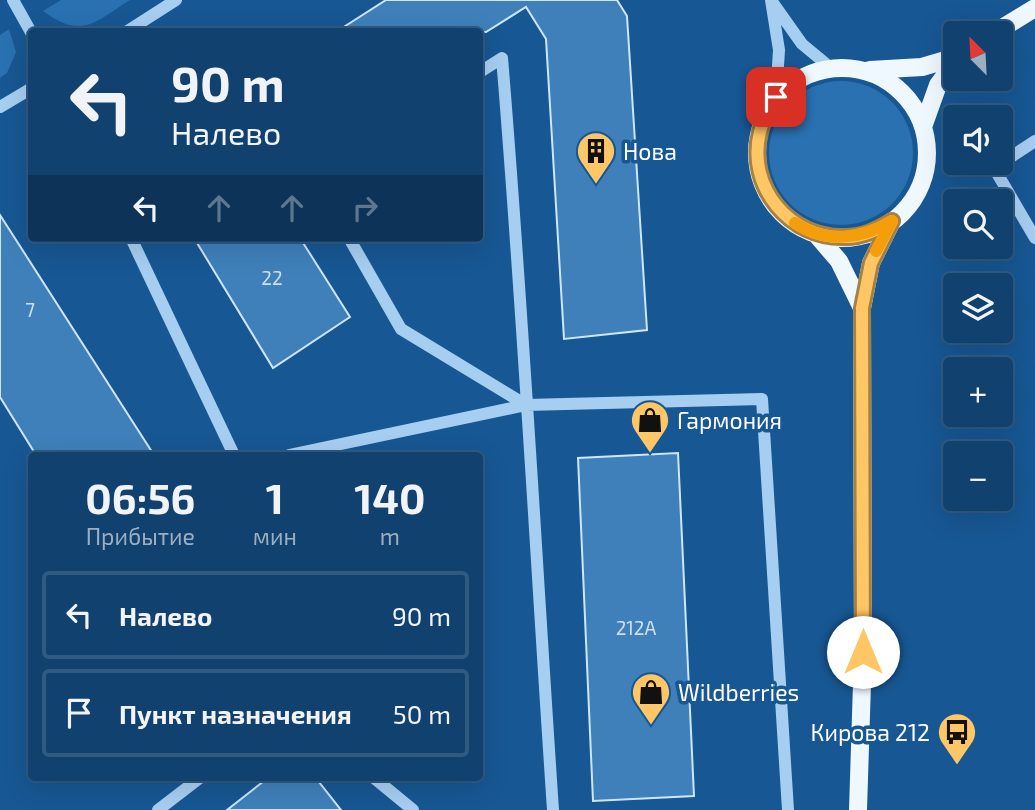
<!DOCTYPE html>
<html lang="ru">
<head>
<meta charset="utf-8">
<style>
  :root { --surface:#11416e; --page:#1e4c76; --text:#f1f3f6; --muted:#9cafc2; --line:#305a81 }
  body { margin:0; font-family:"Exo 2",sans-serif; background:var(--page); color:var(--text); height:100vh; display:flex; flex-direction:column; font-size:26px; white-space:nowrap }
  * { box-sizing:border-box; margin:0 }
  p { font-size:23px; color:var(--muted) }
  .icon { flex:none; width:38px; height:38px; fill:none; stroke:currentColor; stroke-width:2; stroke-linecap:round; stroke-linejoin:round }
  .map { position:relative; flex:1; overflow:hidden }
  .details { position:absolute; left:28px; top:452px; width:455px; height:329px; display:flex; flex-direction:column; background:var(--surface); border-radius:7px; box-shadow:0 7px 28px #0002,0 0 0 2px var(--line) }
  .details>* { flex:none }
  .top-card { position:absolute; left:28px; top:28px; width:455px; height:214px; border-radius:7px; box-shadow:0 7px 28px #0002,0 0 0 2px var(--line); background:#11416e; color:var(--text); overflow:hidden }
  .needle { width:46px; rotate:336deg }
  .buttons { position:absolute; left:943px; top:21px; display:grid; gap:14px }
  .buttons a { display:grid; place-items:center; width:70px; height:70px; border-radius:7px; background:var(--surface); box-shadow:0 7px 28px #0002,0 0 0 2px var(--line); font-size:35px }
  .pin { position:absolute; display:grid; place-items:center; width:60px; height:60px; color:#fff; margin:-30px; border-radius:14px; box-shadow:0 4px 10px #0006 }
  .me { position:absolute; width:77px; margin:-38px; rotate:0deg; stroke-linejoin:round; filter:drop-shadow(0 0 5px #0008) }
  .turn { display:flex; align-items:center; gap:24px; height:147px; padding:0 28px; font-size:32px }
  .turn .icon { width:91px; height:91px; stroke-width:2.5 }
  .turn b { display:block; font-size:49px; line-height:60px }
  .lanes { display:flex; align-items:center; height:66px; padding:0 28px; background:#0003; justify-content:center; gap:35px; direction:ltr }
  .lanes .off { opacity:.35 }
  .eta { display:flex; justify-content:space-evenly; align-items:center; height:119px; text-align:center }
  .eta b { font-size:42px; font-weight:700; line-height:49px }
  ul { padding:0; list-style:none }
  li { display:flex; align-items:center; gap:21px; height:88px; margin:0 14px 10px; padding:0 14px; border:4px solid var(--line); border-radius:7px }
  li div { flex:1 }
  li b { display:block; font-size:26px }
  li em { font-style:normal }
  .map>svg:first-child { display:block }
</style>
</head>
<body>
<div class="map">
<svg width="1035" height="810" viewBox="0 0 1035 810">
  <rect width="100%" height="100%" fill="#175793"/>
  <path fill="#2971b1" d="M 61,0 L 130,0 C 95,22 82,40 43,11 Z
    M 9,29 L 16,52 L 7,73 L 0,78 L 0,35 Z
    M769 153a72 72 0 1 1 144 0a72 72 0 1 1-144 0Z"/>
  <path fill="#3f80ba" stroke="#cde6fc" stroke-width="2" d="M 386,0 L 617,0 L 627,16 L 647,330 L 564,339 L 546,39 L 526,7 L 486,32 L 336,32 Z
    M 0,215 L 154,455 L 36,455 L 0,397 Z
    M 194,238 L 300,238 L 350,317 L 273,368 Z
    M 678,453 L 694,796 L 593,801 L 578,458 Z
    M 269,777 L 315,777 L 341,810 L 227,810 Z"/>
  <g fill="none" stroke-linecap="round" stroke-linejoin="round">
    <path stroke="#a6cef1" stroke-width="12" d="M 13,0 L 32,34
      M 771,0 L 779,50 L 776,97
      M 773,3 L 802,44 L 831,68
      M 126,32 L 176,0
      M 480,72 L 502,58 C 523,309 536,559 553,810
      M 0,107 L 32,88
      M 1035,141 L 994,168 L 1035,238
      M 131,238 L 234,455
      M 349,238 L 401,329 L 526,405
      M 289,455 L 526,405 L 762,399 L 788,810
      M 373,777 L 413,810
      M 158,810 L 201,777"/>
    <path stroke="#eff7ff" stroke-width="18" d="M 994,33 L 1035,8
      M757 153a85 85 0 1 1 170 0a85 85 0 1 1-170 0Z
      M 870,70 L 922,67 L 956,57
      M 923,127 L 938,85 L 956,61
      M 815,233 L 839,261 L 862,308
      M 858,810 L 863,652 L 862,308 L 871,263 L 892,221"/>
  </g>
  <g fill="none" stroke-linecap="round" stroke-linejoin="round">
    <g stroke="#a68142" stroke-width="18">
      <path id="route" d="M 776,97 C 770,109 763,119 760,132 C 746,186 790,240 846,237 C 863,237 877,230 892,221 L 871,263 L 862,308 L 863,652"/>
    </g>
    <use href="#route" stroke="#ffc665" stroke-width="12"/>
    <path stroke="#f59e0b" stroke-width="12" d="M 795,223 C 826,244 861,239 892,221 L 876,251"/>
  </g>
  <defs>
    <g id="building-pin" transform="scale(2.0125)"><path d="M0 17L-7.5 6A9.5 9.5 0 1 1 7.5 6Z" fill="#ffc665" stroke="#175793"/><path d="M-4-6H4V6H1V3H-1V6H-4ZM-2.5-4.3h1.7v1.8h-1.7ZM.8-4.3h1.7v1.8H.8ZM-2.5-1h1.7V.8h-1.7ZM.8-1h1.7V.8H.8Z" fill="#111"/></g>
    <g id="shop-pin" transform="scale(2.0125)"><path d="M0 17L-7.5 6A9.5 9.5 0 1 1 7.5 6Z" fill="#ffc665" stroke="#175793"/><path d="M-5-2.5h2.3a2.7 3.5 0 0 1 5.4 0H5L5.5 6h-11ZM-1.5-2.5h3a1.5 2.3 0 0 0-3 0Z" fill="#111"/></g>
    <g id="bus-pin" transform="scale(2.0125)"><path d="M0 17L-7.5 6A9.5 9.5 0 1 1 7.5 6Z" fill="#ffc665" stroke="#175793"/><path d="M-5-6H5V4H4V6H2V4H-2V6H-4V4H-5ZM-3.5-4V0h7V-4ZM-3.5 1.2v1.5H-2V1.2ZM2 1.2v1.5H3.5V1.2Z" fill="#111"/></g>
  </defs>
  <g fill-rule="evenodd">
    <use href="#building-pin" x="596" y="151"/>
    <use href="#shop-pin" x="650" y="420"/>
    <use href="#shop-pin" x="651" y="692"/>
    <use href="#bus-pin" x="957" y="732"/>
  </g>
  <g text-anchor="middle" dominant-baseline="central" stroke-width="7" stroke-linejoin="round" paint-order="stroke">
    <g font-size="19" fill="#cfdfee">
      <text x="272" y="277">22</text>
      <text x="30" y="309">7</text>
      <text x="636" y="627">212А</text>
    </g>
    <g font-size="23" fill="#fff" stroke="#175793" text-anchor="start">
      <text x="623" y="151">Нова</text>
      <text x="677" y="420">Гармония</text>
      <text x="678" y="692">Wildberries</text>
      <text x="930" y="732" text-anchor="end">Кирова 212</text>
    </g>
  </g>
</svg>
<div class="buttons">
<a><svg class="needle" viewBox="-14 -14 28 28"><path d="M0-13l5 13h-10z" fill="#e53935"/><path d="M0 13l5-13h-10z" fill="#9cafc2"/></svg></a>
<a><svg class="icon" aria-label="sound" viewBox="0 0 24 24"><path d="M4 9h4l5-4v14l-5-4H4zM17 9q2 3 0 6"/></svg></a>
<a><svg class="icon" aria-label="search" viewBox="0 0 24 24"><circle cx="10" cy="10" r="6"/><path d="M15 15l6 6"/></svg></a>
<a><svg class="icon" aria-label="layers" viewBox="0 0 24 24"><path d="M12 4l9 5-9 5-9-5zM3 14l9 5 9-5"/></svg></a>
<a>+</a>
<a>−</a>
</div>
<div class="pin" style="left:776px;top:97px;background:#d93025"><svg class="icon" aria-label="arrive" viewBox="0 0 24 24"><path d="M6 21V4h12l-3 4 3 4H6"/></svg></div>
<svg class="me" style="left:863px;top:652px" viewBox="-20 -20 40 40"><circle r="19" fill="#fff"/><path d="M0-13L10 11 0 6-10 11z" fill="#ffc665"/></svg>
<div class="top-card">
<div class="turn"><svg class="icon" aria-label="left" viewBox="0 0 24 24"><path d="M17 20v-9H6M10 6l-5 5 5 5"/></svg><div><b>90 m</b>Налево</div></div>
<div class="lanes"><svg class="icon" aria-label="left" viewBox="0 0 24 24"><path d="M17 20v-9H6M10 6l-5 5 5 5"/></svg><svg class="icon off" aria-label="ahead" viewBox="0 0 24 24"><path d="M12 20V5M6 11l6-6 6 6"/></svg><svg class="icon off" aria-label="ahead" viewBox="0 0 24 24"><path d="M12 20V5M6 11l6-6 6 6"/></svg><svg class="icon off" aria-label="right" viewBox="0 0 24 24"><path d="M7 20v-9h11M14 6l5 5-5 5"/></svg></div>
</div>
<section class="details">
<div class="eta">
<div><b>06:56</b><p>Прибытие</p></div>
<div><b>1</b><p>мин</p></div>
<div><b>140</b><p>m</p></div>
</div>
<ul>
<li><svg class="icon" aria-label="left" viewBox="0 0 24 24"><path d="M17 20v-9H6M10 6l-5 5 5 5"/></svg><div><b>Налево</b></div><em>90 m</em></li>
<li><svg class="icon" aria-label="arrive" viewBox="0 0 24 24"><path d="M6 21V4h12l-3 4 3 4H6"/></svg><div><b>Пункт назначения</b></div><em>50 m</em></li>
</ul>
</section>
</div>
</body>
</html>
